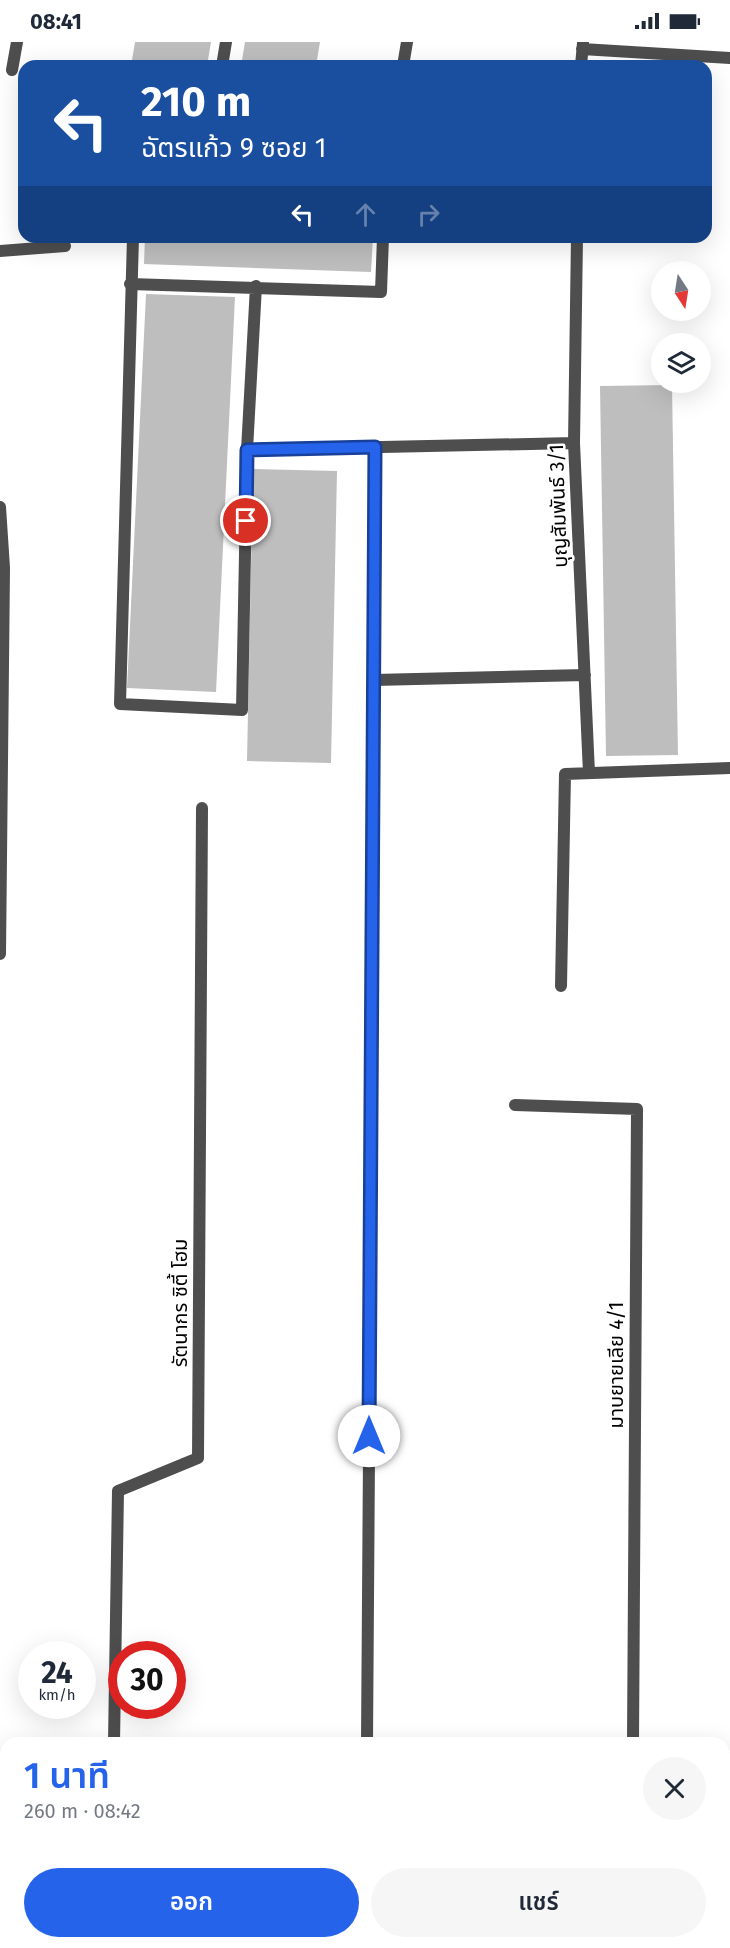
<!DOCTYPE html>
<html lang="th">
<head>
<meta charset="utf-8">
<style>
  :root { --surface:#fff; --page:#f6f6f7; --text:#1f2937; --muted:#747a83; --accent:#2563eb }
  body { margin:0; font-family:"Fira Sans","Noto Sans Thai",sans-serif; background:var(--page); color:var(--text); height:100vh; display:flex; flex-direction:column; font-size:22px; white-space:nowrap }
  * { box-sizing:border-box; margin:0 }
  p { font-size:20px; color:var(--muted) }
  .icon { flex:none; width:33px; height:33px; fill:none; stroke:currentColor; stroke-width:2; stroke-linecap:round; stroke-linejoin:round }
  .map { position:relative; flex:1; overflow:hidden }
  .sheet { position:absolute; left:0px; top:1695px; width:730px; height:212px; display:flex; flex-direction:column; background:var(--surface); border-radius:18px 18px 0 0; box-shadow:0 6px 24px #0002 }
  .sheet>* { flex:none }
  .banner { position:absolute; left:18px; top:18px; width:694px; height:183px; border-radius:18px; box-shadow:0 6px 24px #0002; background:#1a4fa0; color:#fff; overflow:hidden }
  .needle { width:39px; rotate:168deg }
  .buttons { position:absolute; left:651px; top:219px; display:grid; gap:12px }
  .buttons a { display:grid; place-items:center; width:60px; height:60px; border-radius:50%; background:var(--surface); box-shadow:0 6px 24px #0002; font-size:30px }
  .speed { position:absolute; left:18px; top:1599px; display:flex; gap:12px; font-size:30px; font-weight:700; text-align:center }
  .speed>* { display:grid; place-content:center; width:78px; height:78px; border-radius:50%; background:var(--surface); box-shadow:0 6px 24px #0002; line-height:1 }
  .speed small { font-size:15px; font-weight:400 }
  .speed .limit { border:9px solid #d22; background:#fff; color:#111 }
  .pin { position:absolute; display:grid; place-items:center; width:51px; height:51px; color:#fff; margin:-26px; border:3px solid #fff; border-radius:50%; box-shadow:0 2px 6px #0007 }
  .me { position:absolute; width:66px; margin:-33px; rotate:0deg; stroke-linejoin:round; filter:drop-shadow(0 0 4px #0008) }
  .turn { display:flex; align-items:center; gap:21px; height:126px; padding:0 24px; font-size:27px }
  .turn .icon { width:78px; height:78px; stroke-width:2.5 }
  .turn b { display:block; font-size:42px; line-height:51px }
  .lanes { display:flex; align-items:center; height:57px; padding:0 24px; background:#0003; justify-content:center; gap:30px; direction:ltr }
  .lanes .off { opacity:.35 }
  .round { display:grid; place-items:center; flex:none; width:63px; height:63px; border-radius:32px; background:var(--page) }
  .summary { display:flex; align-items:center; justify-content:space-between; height:102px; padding:0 24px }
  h1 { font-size:36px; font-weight:600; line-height:45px; color:var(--accent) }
  .cta { display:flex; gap:12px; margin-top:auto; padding:12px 24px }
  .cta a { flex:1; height:69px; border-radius:36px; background:var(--accent); color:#fff; font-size:24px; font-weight:600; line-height:69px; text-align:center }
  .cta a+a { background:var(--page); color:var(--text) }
  .status { display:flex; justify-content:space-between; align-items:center; height:42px; padding:0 30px; background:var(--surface); direction:ltr }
  .status svg { height:16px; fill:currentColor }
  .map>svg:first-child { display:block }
</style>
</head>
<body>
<div class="status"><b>08:41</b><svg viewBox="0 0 49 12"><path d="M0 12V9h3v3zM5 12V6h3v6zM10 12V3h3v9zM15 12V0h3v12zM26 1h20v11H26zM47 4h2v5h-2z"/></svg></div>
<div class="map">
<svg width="730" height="1906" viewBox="0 0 730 1906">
  <rect width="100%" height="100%" fill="#fff"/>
  <path fill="#bebebe" d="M 135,0 L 211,0 L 207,24 L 131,24 Z
    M 245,0 L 320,0 L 316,24 L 241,24 Z
    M 145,195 L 373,195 L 371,230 L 144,222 Z
    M 146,252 L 235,255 L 216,650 L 127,646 Z
    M 672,343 L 678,713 L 606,714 L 600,344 Z
    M 253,427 L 337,429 L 331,721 L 247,719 Z"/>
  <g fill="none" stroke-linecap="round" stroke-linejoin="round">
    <path stroke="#4e4e4e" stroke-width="12" d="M 582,7 L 730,16
      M 222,24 L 226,0
      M 403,24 L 407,0
      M 581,24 L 583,1
      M 12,28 L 17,0
      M 133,195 L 120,662 L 242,668 L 247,408 L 256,244
      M 577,195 L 574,401 L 589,731
      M 0,209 L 65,204
      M 130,242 L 381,250 L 383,195
      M 247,408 L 574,401
      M 0,465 L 4,526 L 0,912
      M 374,638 L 585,633
      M 561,944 L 565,732 L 730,726
      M 515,1063 L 637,1067 L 633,1701
      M 114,1701 L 118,1449 L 198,1416 L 202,766
      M 367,1701 L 376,405
      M 111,1906 L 111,1900
      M 366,1906 L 366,1900
      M 632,1906 L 632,1900"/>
  </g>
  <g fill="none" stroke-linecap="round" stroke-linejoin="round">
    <g stroke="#184099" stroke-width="15">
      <path id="route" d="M 246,479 L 247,408 L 375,405 L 369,1394"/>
    </g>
    <use href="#route" stroke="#2563eb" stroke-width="10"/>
  </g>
  <g text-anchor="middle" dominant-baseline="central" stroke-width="5" stroke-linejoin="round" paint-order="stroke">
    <g font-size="20" fill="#000" stroke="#fff">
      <text transform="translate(558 464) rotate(-92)">บุญสัมพันธ์ 3/1</text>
      <text transform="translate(180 1261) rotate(-90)">รัตนากร ซิตี้ โฮม</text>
      <text transform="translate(616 1323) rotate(-90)">มาบยายเลีย 4/1</text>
    </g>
  </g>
</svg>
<div class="buttons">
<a><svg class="needle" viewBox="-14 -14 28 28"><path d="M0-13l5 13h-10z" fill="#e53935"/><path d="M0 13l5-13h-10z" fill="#747a83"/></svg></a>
<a><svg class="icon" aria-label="layers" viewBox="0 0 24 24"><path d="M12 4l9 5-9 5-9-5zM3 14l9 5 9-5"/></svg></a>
</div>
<div class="speed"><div>24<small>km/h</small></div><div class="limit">30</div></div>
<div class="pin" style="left:246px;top:479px;background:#d93025"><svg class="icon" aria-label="arrive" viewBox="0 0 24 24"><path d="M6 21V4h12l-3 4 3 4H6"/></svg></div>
<svg class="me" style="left:369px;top:1394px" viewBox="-20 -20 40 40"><circle r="19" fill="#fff"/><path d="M0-13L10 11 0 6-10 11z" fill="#2563eb"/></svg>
<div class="banner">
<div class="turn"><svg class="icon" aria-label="left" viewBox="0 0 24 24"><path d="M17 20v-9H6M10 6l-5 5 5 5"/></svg><div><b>210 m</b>ฉัตรแก้ว 9 ซอย 1</div></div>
<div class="lanes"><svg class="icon" aria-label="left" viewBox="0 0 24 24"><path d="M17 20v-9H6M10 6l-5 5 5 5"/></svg><svg class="icon off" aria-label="ahead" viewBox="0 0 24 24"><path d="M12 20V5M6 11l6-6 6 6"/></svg><svg class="icon off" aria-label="right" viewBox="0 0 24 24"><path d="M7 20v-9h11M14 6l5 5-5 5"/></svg></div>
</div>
<section class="sheet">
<div class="summary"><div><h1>1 นาที</h1><p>260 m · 08:42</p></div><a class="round"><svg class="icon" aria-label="close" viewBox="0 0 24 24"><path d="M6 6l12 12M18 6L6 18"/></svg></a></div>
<div class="cta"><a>ออก</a><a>แชร์</a></div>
</section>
</div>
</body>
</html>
